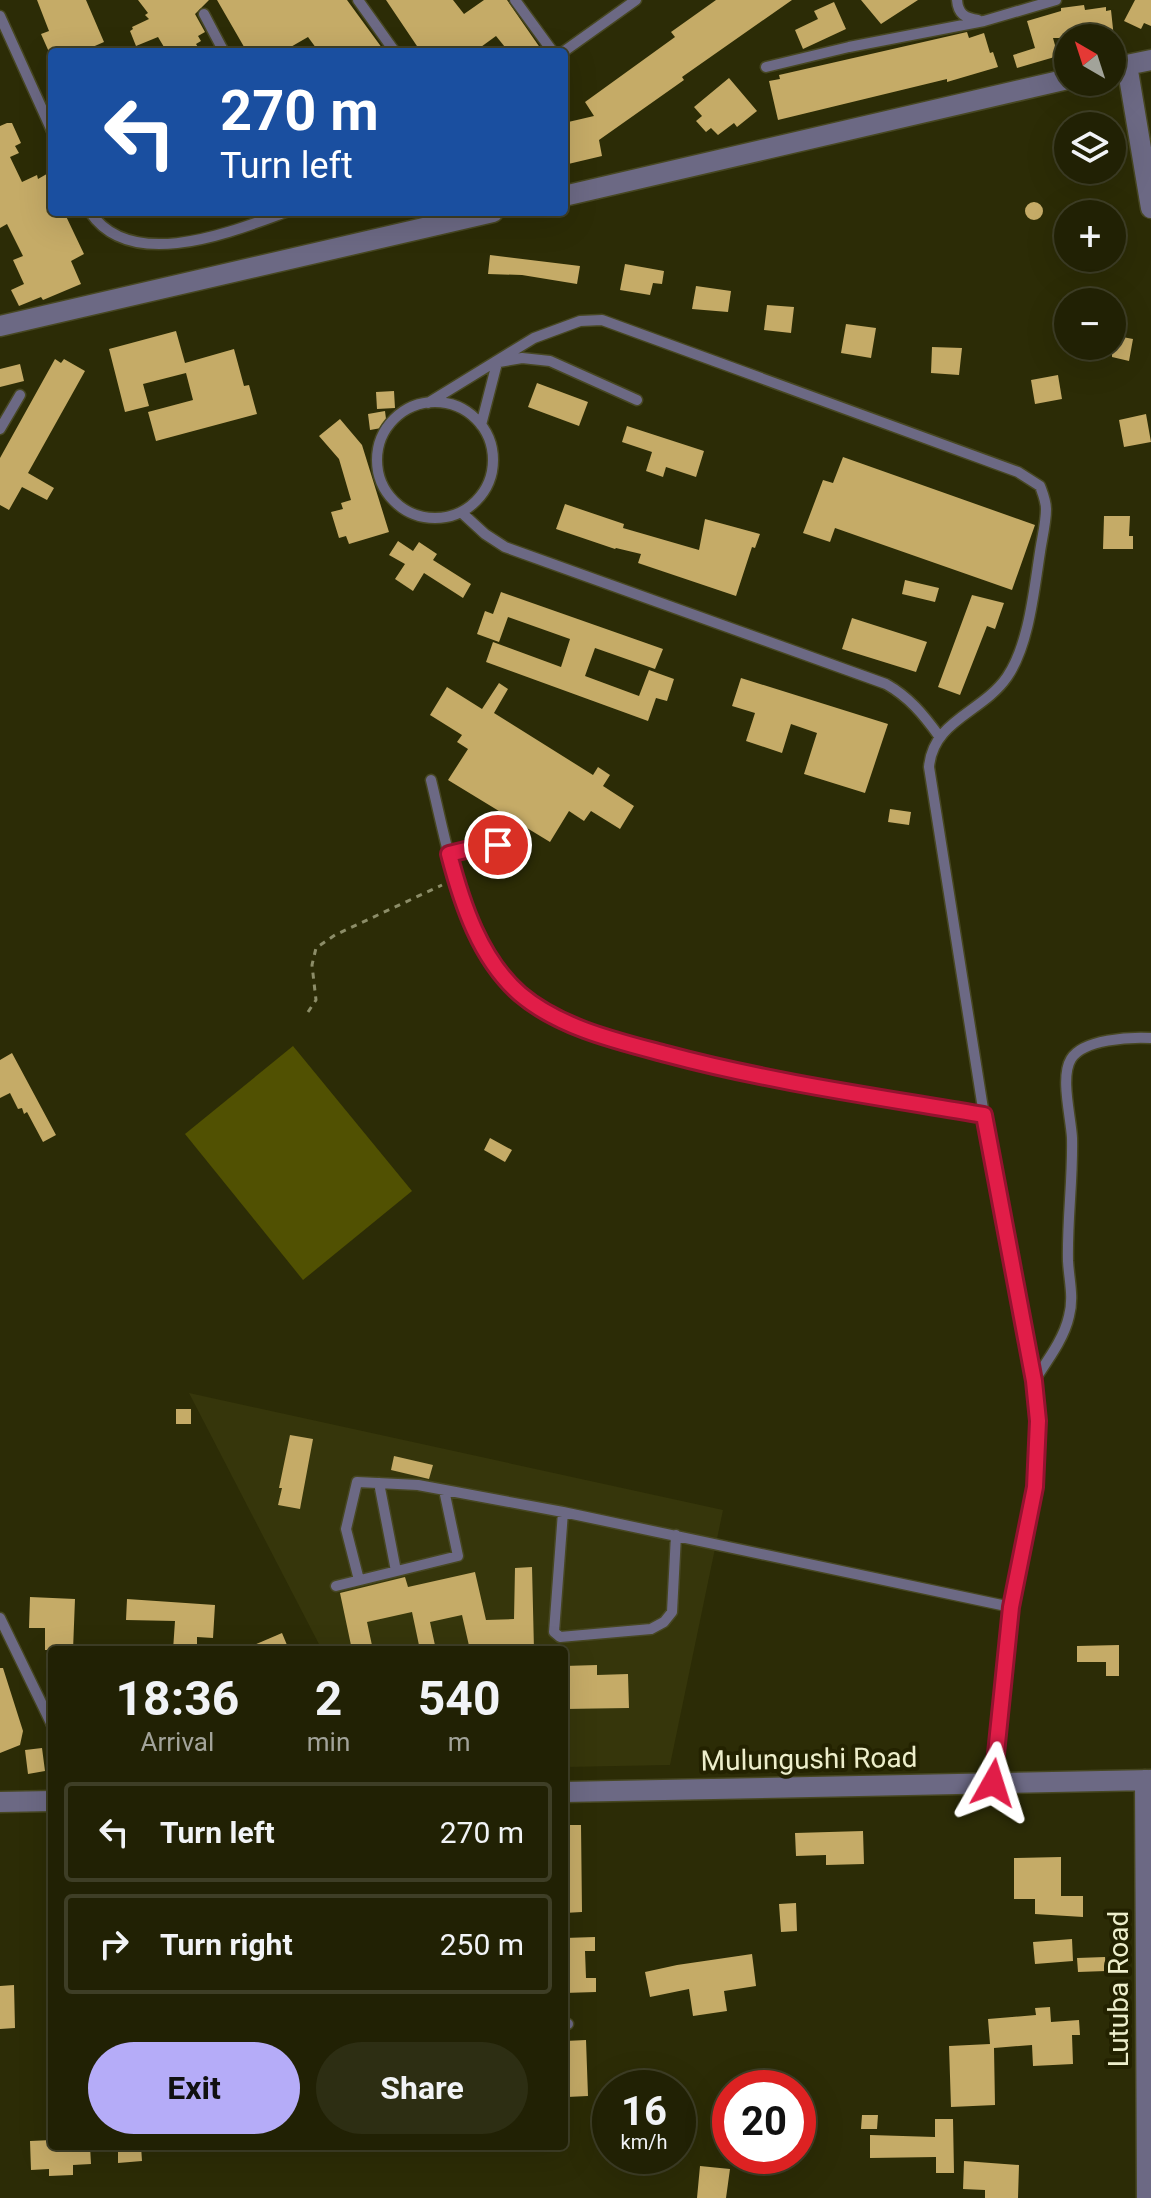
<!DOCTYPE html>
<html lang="en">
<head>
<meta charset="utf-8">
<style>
  :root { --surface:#212104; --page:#2d2e13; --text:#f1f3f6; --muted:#a2a39a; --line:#3e3e26; --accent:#b5acf8 }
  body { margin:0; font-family:Roboto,sans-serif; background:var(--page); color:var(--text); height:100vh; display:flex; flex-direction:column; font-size:30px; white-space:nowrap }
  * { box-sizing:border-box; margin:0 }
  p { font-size:26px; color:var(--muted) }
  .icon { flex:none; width:44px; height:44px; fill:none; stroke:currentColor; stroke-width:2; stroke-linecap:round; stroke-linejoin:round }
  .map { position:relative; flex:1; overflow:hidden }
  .drawer { position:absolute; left:48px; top:1646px; width:520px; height:504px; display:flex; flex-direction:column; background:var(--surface); border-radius:8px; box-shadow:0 8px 32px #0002,0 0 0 2px var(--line) }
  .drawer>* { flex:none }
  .hud { position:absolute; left:48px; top:48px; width:520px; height:168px; border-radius:8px; box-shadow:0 8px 32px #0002,0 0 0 2px var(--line); background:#1a4fa0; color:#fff; overflow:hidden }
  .needle { width:52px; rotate:321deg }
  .fabs { position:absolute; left:1054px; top:24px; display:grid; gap:16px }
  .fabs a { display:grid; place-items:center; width:72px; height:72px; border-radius:50%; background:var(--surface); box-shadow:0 8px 32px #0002,0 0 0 2px var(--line); font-size:40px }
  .speed { position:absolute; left:592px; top:2070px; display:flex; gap:16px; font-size:40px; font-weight:700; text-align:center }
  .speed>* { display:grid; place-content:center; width:104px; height:104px; border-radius:50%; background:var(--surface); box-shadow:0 8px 32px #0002,0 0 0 2px var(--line); line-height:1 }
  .speed small { font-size:20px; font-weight:400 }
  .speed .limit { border:12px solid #d22; background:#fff; color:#111 }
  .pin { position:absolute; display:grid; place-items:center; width:68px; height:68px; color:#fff; margin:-34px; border:4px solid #fff; border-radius:50%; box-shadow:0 2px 8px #0007 }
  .me { position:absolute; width:88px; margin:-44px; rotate:6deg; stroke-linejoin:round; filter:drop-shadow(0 0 6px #0008) }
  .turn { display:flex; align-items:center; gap:28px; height:168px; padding:0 40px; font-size:36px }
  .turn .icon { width:104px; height:104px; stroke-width:2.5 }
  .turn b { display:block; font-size:56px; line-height:68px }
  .eta { display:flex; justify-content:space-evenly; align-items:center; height:136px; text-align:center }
  .eta b { font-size:48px; font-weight:700; line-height:56px }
  .action { display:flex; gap:16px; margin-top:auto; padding:16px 40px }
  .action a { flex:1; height:92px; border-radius:48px; background:var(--accent); color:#111; font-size:32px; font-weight:700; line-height:92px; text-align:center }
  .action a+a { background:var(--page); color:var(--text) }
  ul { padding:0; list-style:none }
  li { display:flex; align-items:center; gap:24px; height:100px; margin:0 16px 12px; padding:0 24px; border:4px solid var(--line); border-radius:8px }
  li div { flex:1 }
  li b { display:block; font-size:30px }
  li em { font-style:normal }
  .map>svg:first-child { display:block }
</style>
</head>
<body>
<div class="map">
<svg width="1151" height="2198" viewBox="0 0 1151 2198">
  <rect width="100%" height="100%" fill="#2c2c06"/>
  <path fill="#36360b" d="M 189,1393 L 723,1510 L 670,1765 L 564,1767 L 564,1650 L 322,1650 Z"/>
  <path fill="#515102" d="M 293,1046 L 412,1191 L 303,1280 L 185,1134 Z"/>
  <path fill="#c5ab67" d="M 37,0 L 86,0 L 104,42 L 81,52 L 49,52 L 41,34 L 49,31 Z
    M 138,0 L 209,0 L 195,14 L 205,32 L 198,36 L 201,41 L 196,44 L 201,52 L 167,52 L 158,37 L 136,46 L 130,31 L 133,29 L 132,27 L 149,19 L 145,15 L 148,13 Z
    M 217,0 L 347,0 L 385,52 L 319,52 L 308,37 L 282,52 L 247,52 Z
    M 386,0 L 453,0 L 464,14 L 484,0 L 507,0 L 543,52 L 509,52 L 496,36 L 474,52 L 421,52 Z
    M 716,0 L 792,0 L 682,77 L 684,80 L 599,140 L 602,156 L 564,165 L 564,123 L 594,116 L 585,102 L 675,37 L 671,32 Z
    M 861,0 L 918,0 L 881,24 Z
    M 1135,0 L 1151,0 L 1151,26 L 1144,23 L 1141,29 L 1124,21 Z
    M 834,2 L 846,29 L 803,49 L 795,30 L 818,19 L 814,11 Z
    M 1084,5 L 1085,10 L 1106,7 L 1106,11 L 1111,10 L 1114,38 L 1053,38 L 1058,56 L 1017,68 L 1013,55 L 1035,48 L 1027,21 L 1061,11 L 1061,8 Z
    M 967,32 L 969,38 L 984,33 L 990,53 L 993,52 L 998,67 L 947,82 L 947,79 L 778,120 L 769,81 L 780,79 L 779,75 Z
    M 729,78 L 757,111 L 737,127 L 734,123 L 718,135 L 711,128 L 706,132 L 696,121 L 702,116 L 694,107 Z
    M 7,123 L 12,123 L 21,143 L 15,146 L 19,153 L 10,157 L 22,182 L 37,175 L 38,179 L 52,171 L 52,212 L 64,212 L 84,254 L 71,261 L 81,284 L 43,300 L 41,297 L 19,306 L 11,290 L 24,284 L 13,260 L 23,256 L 7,224 L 0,228 L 0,126 Z
    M1025 211a9 9 0 1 1 18 0a9 9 0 1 1-18 0Z
    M 490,255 L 580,266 L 577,284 L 522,275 L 488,274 Z
    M 625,264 L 664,271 L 662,284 L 653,283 L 650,295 L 620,290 Z
    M 696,286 L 731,291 L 728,312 L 692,309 Z
    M 767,305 L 794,307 L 791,333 L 764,330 Z
    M 846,324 L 876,328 L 871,358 L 841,353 Z
    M 176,331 L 185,363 L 234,349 L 244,386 L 249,385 L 257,414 L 156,441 L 148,412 L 193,400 L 186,373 L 143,384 L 149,406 L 125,412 L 109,349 Z
    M 1112,335 L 1133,339 L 1129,361 L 1112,357 Z
    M 932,347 L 962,348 L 959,375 L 931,373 Z
    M 55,359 L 61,363 L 64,359 L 85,371 L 28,473 L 54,488 L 47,500 L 22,487 L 9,510 L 0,505 L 0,458 Z
    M 20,364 L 24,381 L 0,387 L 0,369 Z
    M 1058,375 L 1062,399 L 1035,404 L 1031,380 Z
    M 537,383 L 588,402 L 579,426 L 528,407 Z
    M 394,391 L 395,408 L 377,409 L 376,392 Z
    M 385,411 L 387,427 L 370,430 L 368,414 Z
    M 1146,414 L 1151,442 L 1124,447 L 1119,420 Z
    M 340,419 L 362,445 L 389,532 L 349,544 L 346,536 L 339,538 L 331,512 L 343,509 L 341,503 L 351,500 L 339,459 L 319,436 Z
    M 627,426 L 704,451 L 696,477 L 666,467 L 663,477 L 646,471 L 652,452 L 622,442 Z
    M 843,457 L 1035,525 L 1012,590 L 835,528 L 830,542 L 803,533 L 823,480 L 833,483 Z
    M 565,504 L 624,524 L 623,528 L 699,550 L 705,519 L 760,534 L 755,548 L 752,547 L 736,596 L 638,563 L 641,554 L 616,548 L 615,549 L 556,529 Z
    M 1104,516 L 1130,516 L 1129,536 L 1133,536 L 1133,549 L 1103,549 Z
    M 398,541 L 413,551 L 419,542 L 437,554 L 433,560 L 471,584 L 463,598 L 424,573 L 413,591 L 395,579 L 405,564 L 389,555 Z
    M 905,580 L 939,588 L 935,602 L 902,594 Z
    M 501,592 L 663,649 L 655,669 L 595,648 L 585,676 L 639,696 L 649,670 L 674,679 L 667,701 L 656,698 L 648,721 L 486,662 L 493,642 L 561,667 L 570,639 L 508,617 L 499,642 L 477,634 L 485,611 L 493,614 Z
    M 972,595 L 1004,603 L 995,629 L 987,626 L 960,695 L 938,687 Z
    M 852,618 L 927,642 L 916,672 L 842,649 Z
    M 741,678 L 888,724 L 865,793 L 804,774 L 817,733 L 791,724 L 782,753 L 746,741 L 755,713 L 732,706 Z
    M 499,683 L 508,689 L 494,713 L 593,775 L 598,767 L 610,775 L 603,786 L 634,806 L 620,829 L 591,811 L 584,821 L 569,811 L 550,842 L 448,780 L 468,749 L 457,742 L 462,735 L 430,715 L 447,687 L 482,709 Z
    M 890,809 L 911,812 L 909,825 L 888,822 Z
    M 12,1053 L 56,1135 L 43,1142 L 27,1112 L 24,1114 L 22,1108 L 18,1109 L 10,1093 L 0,1098 L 0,1060 Z
    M 490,1138 L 512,1150 L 505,1162 L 484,1150 Z
    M 176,1409 L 191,1409 L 191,1424 L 176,1424 Z
    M 290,1435 L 313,1439 L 300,1509 L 278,1505 L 282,1488 L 279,1488 Z
    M 394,1456 L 433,1465 L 429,1479 L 391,1470 Z
    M 532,1567 L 534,1650 L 470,1650 L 462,1615 L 430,1622 L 436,1650 L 420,1650 L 412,1612 L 367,1622 L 373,1650 L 352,1650 L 340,1593 L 405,1577 L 408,1587 L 475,1572 L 486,1620 L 514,1619 L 515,1568 Z
    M 30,1597 L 75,1599 L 73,1650 L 45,1650 L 45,1628 L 29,1628 Z
    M 127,1599 L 215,1605 L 213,1638 L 197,1637 L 197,1650 L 173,1650 L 175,1621 L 126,1620 Z
    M 282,1633 L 287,1645 L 276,1650 L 242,1650 Z
    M 1119,1645 L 1119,1676 L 1106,1676 L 1106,1662 L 1077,1662 L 1077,1646 Z
    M 597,1665 L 597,1675 L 628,1674 L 629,1708 L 564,1709 L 564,1666 Z
    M 0,1668 L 3,1668 L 23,1731 L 20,1745 L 0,1753 Z
    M 42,1748 L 45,1771 L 28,1774 L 25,1750 Z
    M 564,1825 L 581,1825 L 582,1912 L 564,1913 Z
    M 863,1831 L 864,1864 L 826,1865 L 826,1855 L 796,1856 L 795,1833 Z
    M 1061,1857 L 1061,1896 L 1083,1896 L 1083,1917 L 1035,1914 L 1035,1899 L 1014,1899 L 1014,1858 Z
    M 796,1903 L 797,1931 L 781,1932 L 779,1904 Z
    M 595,1937 L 595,1951 L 585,1951 L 586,1978 L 596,1978 L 596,1992 L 564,1993 L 564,1938 Z
    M 1072,1939 L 1073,1961 L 1035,1964 L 1033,1942 Z
    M 752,1954 L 756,1986 L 724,1991 L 727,2011 L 693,2016 L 689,1989 L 650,1997 L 645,1972 L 677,1965 Z
    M 1105,1957 L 1106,1971 L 1078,1972 L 1077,1958 Z
    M 14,1985 L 15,2028 L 0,2029 L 0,1986 Z
    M 1050,2007 L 1051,2022 L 1079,2020 L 1080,2035 L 1072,2035 L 1073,2064 L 1033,2066 L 1032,2045 L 994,2048 L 995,2105 L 951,2107 L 949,2046 L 990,2044 L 988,2019 L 1036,2015 L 1035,2008 Z
    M 586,2040 L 588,2096 L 567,2097 L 565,2041 Z
    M 862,2115 L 878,2115 L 877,2129 L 861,2129 Z
    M 935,2119 L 953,2119 L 954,2173 L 936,2173 L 936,2157 L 870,2158 L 870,2135 L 935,2137 Z
    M 52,2140 L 52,2146 L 90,2146 L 91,2164 L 73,2165 L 73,2175 L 49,2176 L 49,2169 L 31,2170 L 30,2141 Z
    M 118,2146 L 141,2146 L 142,2161 L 118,2163 Z
    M 964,2161 L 1019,2165 L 1018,2198 L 985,2198 L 985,2190 L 963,2189 Z
    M 700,2166 L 730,2169 L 726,2198 L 697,2198 Z"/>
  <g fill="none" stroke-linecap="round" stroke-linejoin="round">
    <g stroke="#474722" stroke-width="13">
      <path id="service" d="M 358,0 L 395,52
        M 515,0 L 553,52
        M 957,0 C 958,14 965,18 978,20
        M 204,14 L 224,52
        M 0,16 L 52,131
        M 563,52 L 636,0
        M 766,67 L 849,47 L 984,21 L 1056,0
        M 90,212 C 131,273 231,232 286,212
        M 499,362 L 522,358 L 550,361 L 637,400
        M377 460a58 58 0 1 1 116 0a58 58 0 1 1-116 0Z
        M 428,403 L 534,338 L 580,321 L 602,320 L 1018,472 L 1040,486 C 1043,494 1046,501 1046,509 C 1046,523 1042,538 1040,552 C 1034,590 1029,645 1007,677 C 982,713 933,720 929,767 L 984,1115 L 1034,1381 L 1038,1421 L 1035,1487 L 1011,1607 L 993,1783
        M 481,425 L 497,363
        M 0,429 L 20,395
        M 461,512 L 485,534 L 505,547 L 886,684 C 909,697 923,714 939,736
        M 431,780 C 447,845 458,919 501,973 C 572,1063 869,1095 984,1115
        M 449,854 L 482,846 L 498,845
        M 1034,1381 C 1047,1361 1064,1339 1069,1316 C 1074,1297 1069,1280 1068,1261 C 1067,1220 1073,1179 1072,1138 C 1071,1117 1060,1077 1071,1059 C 1083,1039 1130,1037 1151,1038
        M 379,1483 L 396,1571
        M 563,1512 L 554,1632 L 560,1637 L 651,1629 L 664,1622 L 672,1612 L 676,1535
        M 359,1580 L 346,1529 L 357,1482 L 418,1485 L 563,1512 L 1011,1607
        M 336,1586 L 458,1556 L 444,1490
        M 0,1618 L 52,1725
        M 564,2024 L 568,2024"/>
    </g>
    <g stroke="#474722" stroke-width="23">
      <path id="minor" d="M 1127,65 L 1151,208
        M 1112,68 L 1151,60
        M 564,196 L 1068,79
        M 0,326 L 493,212
        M 1145,1780 L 1147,2198
        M 564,1792 L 1151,1780
        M 0,1802 L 52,1801"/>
    </g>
    <path stroke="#8c8d68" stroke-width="3" stroke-dasharray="6 6" stroke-linecap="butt" d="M 308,1012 L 316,1000 L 312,965 L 316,948 L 335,935 L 442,885"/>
    <use href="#service" stroke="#6c6984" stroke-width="10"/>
    <use href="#minor" stroke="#6c6984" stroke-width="20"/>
  </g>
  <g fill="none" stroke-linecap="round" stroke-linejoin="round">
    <g stroke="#92132f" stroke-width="20">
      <path id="route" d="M 498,845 L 482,846 L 449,854 C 462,904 480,959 520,994 C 560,1028 617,1041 666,1054 C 770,1082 878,1097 984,1115 L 1034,1381 L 1038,1421 L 1035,1487 L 1011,1607 L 993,1783"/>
    </g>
    <use href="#route" stroke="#e11d48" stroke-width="14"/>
  </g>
  <g text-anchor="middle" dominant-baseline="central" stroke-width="8" stroke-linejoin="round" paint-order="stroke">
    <g font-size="28" fill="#edeecb" stroke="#232200">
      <text transform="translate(809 1759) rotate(-1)">Mulungushi Road</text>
      <text transform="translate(1118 1989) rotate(-90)">Lutuba Road</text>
    </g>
  </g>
</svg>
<div class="fabs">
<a><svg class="needle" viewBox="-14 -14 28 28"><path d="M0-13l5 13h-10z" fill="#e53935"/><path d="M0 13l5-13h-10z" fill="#a2a39a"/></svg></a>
<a><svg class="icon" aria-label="layers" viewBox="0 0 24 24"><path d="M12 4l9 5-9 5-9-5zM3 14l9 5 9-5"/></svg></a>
<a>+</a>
<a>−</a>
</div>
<div class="speed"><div>16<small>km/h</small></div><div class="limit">20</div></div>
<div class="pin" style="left:498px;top:845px;background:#d93025"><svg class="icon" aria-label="arrive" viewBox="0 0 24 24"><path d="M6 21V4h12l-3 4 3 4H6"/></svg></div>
<svg class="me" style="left:993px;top:1783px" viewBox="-20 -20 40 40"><path d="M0-17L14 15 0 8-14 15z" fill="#e11d48" stroke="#fff" stroke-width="4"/></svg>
<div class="hud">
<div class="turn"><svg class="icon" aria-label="left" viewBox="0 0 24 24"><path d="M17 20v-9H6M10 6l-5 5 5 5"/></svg><div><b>270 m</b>Turn left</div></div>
</div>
<section class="drawer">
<div class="eta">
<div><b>18:36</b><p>Arrival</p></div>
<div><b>2</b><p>min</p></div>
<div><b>540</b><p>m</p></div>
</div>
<ul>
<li><svg class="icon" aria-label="left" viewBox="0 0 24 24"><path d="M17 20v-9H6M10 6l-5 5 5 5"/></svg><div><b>Turn left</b></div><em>270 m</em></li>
<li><svg class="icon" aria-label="right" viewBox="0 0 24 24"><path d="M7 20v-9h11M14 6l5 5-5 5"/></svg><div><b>Turn right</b></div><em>250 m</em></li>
</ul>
<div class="action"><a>Exit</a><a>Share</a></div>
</section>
</div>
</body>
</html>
